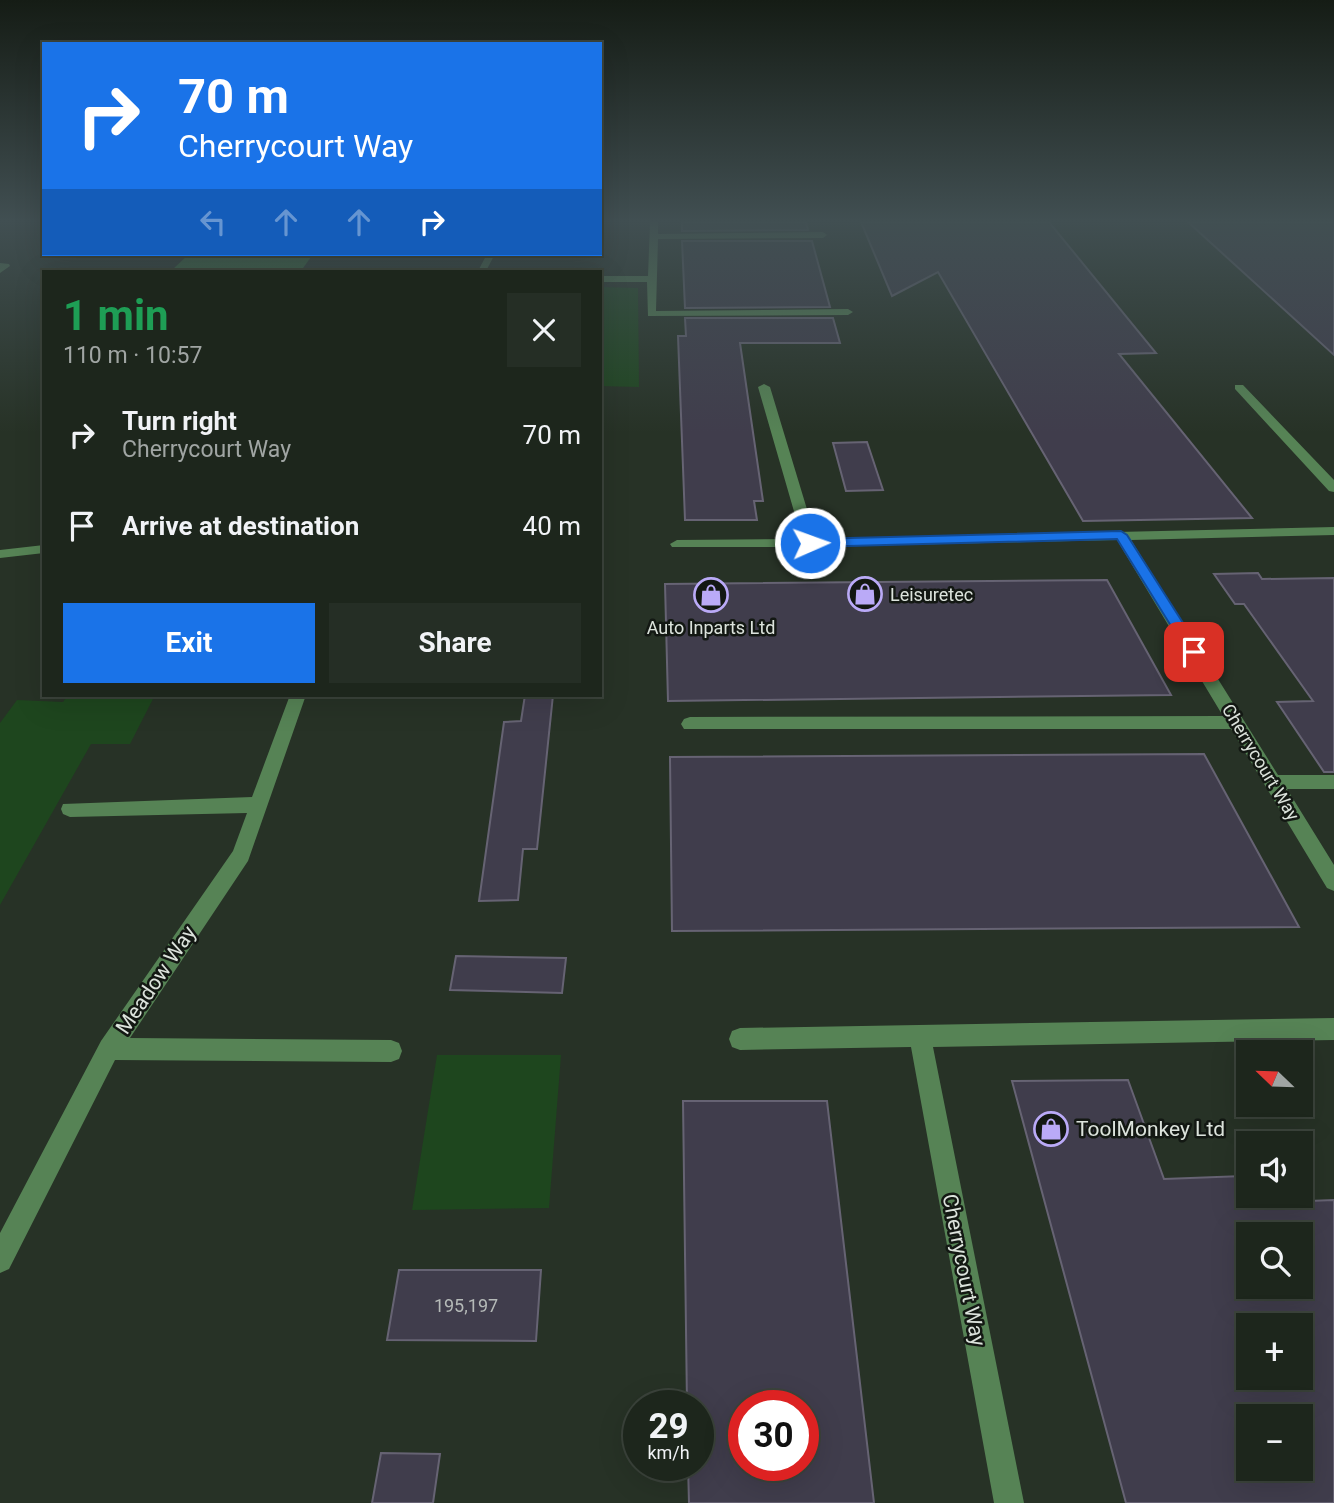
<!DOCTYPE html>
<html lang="en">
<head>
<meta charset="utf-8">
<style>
  :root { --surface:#1d261c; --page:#252e25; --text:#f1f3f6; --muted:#a0a5a3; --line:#3b433b; --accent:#1a73e8 }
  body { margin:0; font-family:Roboto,sans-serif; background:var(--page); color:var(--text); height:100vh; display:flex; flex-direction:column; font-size:26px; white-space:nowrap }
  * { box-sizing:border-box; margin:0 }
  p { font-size:23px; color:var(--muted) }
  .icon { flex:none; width:38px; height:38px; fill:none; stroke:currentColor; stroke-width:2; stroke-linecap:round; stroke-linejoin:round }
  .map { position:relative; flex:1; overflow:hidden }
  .drawer { position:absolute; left:42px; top:270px; width:560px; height:427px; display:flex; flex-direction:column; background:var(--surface); border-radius:0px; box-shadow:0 7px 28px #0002,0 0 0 2px var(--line) }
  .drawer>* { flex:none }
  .hud { position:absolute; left:42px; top:42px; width:560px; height:214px; border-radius:0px; box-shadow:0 7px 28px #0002,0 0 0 2px var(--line); background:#1a73e8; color:#fff; overflow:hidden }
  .needle { width:46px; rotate:293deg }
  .controls { position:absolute; left:1236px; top:1040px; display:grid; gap:14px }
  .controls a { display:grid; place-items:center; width:77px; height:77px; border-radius:0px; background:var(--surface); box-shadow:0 7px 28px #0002,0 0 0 2px var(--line); font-size:35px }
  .speed { position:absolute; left:623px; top:1390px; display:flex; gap:14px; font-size:35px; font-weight:700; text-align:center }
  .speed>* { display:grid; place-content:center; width:91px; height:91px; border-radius:50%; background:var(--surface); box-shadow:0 7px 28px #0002,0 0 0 2px var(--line); line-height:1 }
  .speed small { font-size:18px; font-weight:400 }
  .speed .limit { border:10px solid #d22; background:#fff; color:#111 }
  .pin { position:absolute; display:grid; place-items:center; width:60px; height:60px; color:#fff; margin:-30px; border-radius:14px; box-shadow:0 4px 10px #0006 }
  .me { position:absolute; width:77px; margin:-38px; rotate:88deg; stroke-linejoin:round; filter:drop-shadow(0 0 5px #0008) }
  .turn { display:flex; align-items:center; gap:24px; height:147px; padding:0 21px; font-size:32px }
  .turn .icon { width:91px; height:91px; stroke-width:2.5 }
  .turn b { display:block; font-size:49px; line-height:60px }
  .lanes { display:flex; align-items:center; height:66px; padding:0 21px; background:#0003; justify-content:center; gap:35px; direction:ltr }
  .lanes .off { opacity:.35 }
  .round { display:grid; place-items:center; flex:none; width:74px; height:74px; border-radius:0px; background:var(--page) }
  .summary { display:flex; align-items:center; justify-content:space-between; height:119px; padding:0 21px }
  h1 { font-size:42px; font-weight:700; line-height:52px; color:#1e9e55 }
  .button { display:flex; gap:14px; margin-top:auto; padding:14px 21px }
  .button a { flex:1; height:80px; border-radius:0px; background:var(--accent); color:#fff; font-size:28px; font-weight:700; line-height:80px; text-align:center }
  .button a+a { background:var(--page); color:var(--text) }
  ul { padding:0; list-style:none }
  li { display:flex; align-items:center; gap:21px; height:91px; padding:0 21px }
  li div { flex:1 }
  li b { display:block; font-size:26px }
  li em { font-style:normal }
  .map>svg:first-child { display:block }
</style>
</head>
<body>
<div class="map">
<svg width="1334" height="1503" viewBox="0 0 1334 1503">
  <rect width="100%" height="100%" fill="#273226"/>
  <path fill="#1e461e" d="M 600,287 L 638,288 L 639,387 L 600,386 Z
    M 68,695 L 155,695 L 130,744 L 91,744 L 0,905 L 0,723 L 17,700 L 63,702 Z
    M 437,1055 L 561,1055 L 549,1208 L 412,1210 Z"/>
  <path fill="#3b853c" d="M 189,254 L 313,254 L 301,271 L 171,271 Z"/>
  <path fill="#403d4c" stroke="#666373" stroke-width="2" fill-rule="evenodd" d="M 682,222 L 806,222 L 808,230 L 682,231 Z
    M 861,222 L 1049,222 L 1156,353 L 1119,354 L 1252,518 L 1083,521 L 938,272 L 892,296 Z
    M 1188,222 L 1334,222 L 1334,355 Z
    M 682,241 L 812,241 L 830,307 L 685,308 Z
    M 685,318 L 833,318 L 840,343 L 740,343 L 763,501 L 754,501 L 757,520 L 685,520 L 678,336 L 686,336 Z
    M 867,442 L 883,490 L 846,491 L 833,443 Z
    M 1258,573 L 1262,579 L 1334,578 L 1334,772 L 1324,772 L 1277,702 L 1313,701 L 1244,604 L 1235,604 L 1214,574 Z
    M 1107,580 L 1171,695 L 668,701 L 665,584 Z
    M 525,695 L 553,695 L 537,849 L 523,849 L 518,900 L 479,901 L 504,722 L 521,721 Z
    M 1204,754 L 1299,927 L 672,931 L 670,757 Z
    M 456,956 L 566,958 L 562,993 L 450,990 Z
    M 1128,1080 L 1164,1179 L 1243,1176 L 1248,1195 L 1252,1195 L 1255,1203 L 1334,1200 L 1334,1503 L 1126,1503 L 1012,1081 ZM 1248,1234 L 1300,1234 L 1300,1286 L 1248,1286 ZM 1248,1325 L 1300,1325 L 1300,1377 L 1248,1377 ZM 1248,1416 L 1300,1416 L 1300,1468 L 1248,1468 Z
    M 683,1101 L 827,1101 L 874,1503 L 689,1503 L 688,1465 L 698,1465 L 698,1405 L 687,1405 ZM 744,1405 L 803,1405 L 803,1465 L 744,1465 Z
    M 399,1270 L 541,1270 L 536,1341 L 387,1340 Z
    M 381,1453 L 440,1454 L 433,1503 L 372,1503 Z"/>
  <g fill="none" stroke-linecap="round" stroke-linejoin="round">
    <path fill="#568355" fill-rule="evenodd" d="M 650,222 L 658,222 L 658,234 L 823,232 L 827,235 L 823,238 L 658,239 L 656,311 L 848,309 L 853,312 L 848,315 L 648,316 L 647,282 L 600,282 L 600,276 L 648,276 Z
      M 487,254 L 495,254 L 486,271 L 478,271 Z
      M 0,263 L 9,264 L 10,266 L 0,273 Z
      M 764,384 L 770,387 L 816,539 L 1334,527 L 1334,535 L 1131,540 L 1278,775 L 1334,775 L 1334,789 L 1287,789 L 1334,865 L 1334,891 L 1327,888 L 1231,729 L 684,729 L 681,724 L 684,719 L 690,717 L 1223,716 L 1117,540 L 810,547 L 672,547 L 670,544 L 677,540 L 802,539 L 758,387 Z
      M 1235,385 L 1243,385 L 1334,480 L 1334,492 L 1329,491 L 1235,389 Z
      M 44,545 L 44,553 L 0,558 L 0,550 Z
      M 290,695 L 306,695 L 248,861 L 130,1038 L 391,1040 L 399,1043 L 402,1051 L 399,1059 L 391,1062 L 115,1060 L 9,1269 L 0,1273 L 0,1233 L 101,1041 L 233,851 L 247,813 L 70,817 L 63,814 L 61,809 L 63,804 L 252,797 Z
      M 1334,1018 L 1334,1040 L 933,1047 L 1024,1503 L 994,1503 L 911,1047 L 740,1050 L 732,1047 L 729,1039 L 732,1031 L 740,1028 Z"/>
  </g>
  <linearGradient id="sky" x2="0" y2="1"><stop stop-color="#151c15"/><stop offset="0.51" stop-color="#414f52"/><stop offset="1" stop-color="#414f52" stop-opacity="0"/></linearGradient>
  <rect width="1334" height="433" fill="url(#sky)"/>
  <path fill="#1a73e8" stroke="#114b97" stroke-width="2" d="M 1121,531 L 1127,535 L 1199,648 L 1199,655 L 1189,655 L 1117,539 L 810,547 L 804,543 L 810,539 Z"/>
  <defs>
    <g id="shop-ring" transform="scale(1.75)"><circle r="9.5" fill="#131813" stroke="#baaaf7" stroke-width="1.5"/><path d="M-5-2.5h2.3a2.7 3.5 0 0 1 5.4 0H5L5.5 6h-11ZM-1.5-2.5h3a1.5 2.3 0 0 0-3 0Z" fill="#baaaf7"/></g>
  </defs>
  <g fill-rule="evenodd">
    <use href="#shop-ring" x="865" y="594"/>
    <use href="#shop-ring" x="711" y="595"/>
    <use href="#shop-ring" x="1051" y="1129"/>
  </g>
  <g text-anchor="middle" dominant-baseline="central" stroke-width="5" stroke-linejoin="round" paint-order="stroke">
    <g font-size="18" fill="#dce3dc" stroke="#131813" text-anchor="start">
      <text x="890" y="594">Leisuretec</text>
      <text x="711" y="627" text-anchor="middle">Auto Inparts Ltd</text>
    </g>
    <g font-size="18" fill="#dce3dc" stroke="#131813">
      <text transform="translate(1261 762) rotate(59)">Cherrycourt Way</text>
    </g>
    <g font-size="18" fill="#b5bab8">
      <text x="466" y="1305">195,197</text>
    </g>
    <g font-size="21" fill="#dce3dc" stroke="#131813">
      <text transform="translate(156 980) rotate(-56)">Meadow Way</text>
      <text transform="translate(964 1270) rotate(79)">Cherrycourt Way</text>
    </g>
    <g font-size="21" fill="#dce3dc" stroke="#131813" text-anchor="start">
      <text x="1076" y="1129">ToolMonkey Ltd</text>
    </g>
  </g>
</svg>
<div class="controls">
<a><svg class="needle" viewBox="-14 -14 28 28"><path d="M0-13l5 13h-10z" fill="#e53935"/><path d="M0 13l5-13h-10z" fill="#a0a5a3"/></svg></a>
<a><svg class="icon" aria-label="sound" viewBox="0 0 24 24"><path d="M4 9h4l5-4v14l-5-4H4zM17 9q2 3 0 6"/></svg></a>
<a><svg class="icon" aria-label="search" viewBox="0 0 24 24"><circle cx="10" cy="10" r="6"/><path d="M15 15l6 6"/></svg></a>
<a>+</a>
<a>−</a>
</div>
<div class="speed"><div>29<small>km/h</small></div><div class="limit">30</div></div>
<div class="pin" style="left:1194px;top:652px;background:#d93025"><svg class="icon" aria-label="arrive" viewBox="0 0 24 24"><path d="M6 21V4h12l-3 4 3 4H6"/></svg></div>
<svg class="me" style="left:810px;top:543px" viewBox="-20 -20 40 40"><circle r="17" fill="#1a73e8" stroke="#fff" stroke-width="3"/><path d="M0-11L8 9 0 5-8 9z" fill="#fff"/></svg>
<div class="hud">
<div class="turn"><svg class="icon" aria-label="right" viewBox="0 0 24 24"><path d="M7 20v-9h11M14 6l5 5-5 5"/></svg><div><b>70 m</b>Cherrycourt Way</div></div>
<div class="lanes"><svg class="icon off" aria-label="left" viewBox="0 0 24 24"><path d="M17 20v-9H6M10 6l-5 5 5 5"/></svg><svg class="icon off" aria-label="ahead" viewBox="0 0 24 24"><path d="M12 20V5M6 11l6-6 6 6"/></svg><svg class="icon off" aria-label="ahead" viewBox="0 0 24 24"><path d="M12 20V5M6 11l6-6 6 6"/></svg><svg class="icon" aria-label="right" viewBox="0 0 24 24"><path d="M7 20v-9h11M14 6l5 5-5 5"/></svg></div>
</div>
<section class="drawer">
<div class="summary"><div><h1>1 min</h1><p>110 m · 10:57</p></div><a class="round"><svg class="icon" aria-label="close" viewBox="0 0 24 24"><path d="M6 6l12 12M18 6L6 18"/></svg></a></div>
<ul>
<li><svg class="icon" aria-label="right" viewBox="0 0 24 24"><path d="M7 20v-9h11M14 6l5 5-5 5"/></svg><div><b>Turn right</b><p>Cherrycourt Way</p></div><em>70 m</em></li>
<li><svg class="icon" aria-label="arrive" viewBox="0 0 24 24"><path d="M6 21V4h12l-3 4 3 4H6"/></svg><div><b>Arrive at destination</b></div><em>40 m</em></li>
</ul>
<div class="button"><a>Exit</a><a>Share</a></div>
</section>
</div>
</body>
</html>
